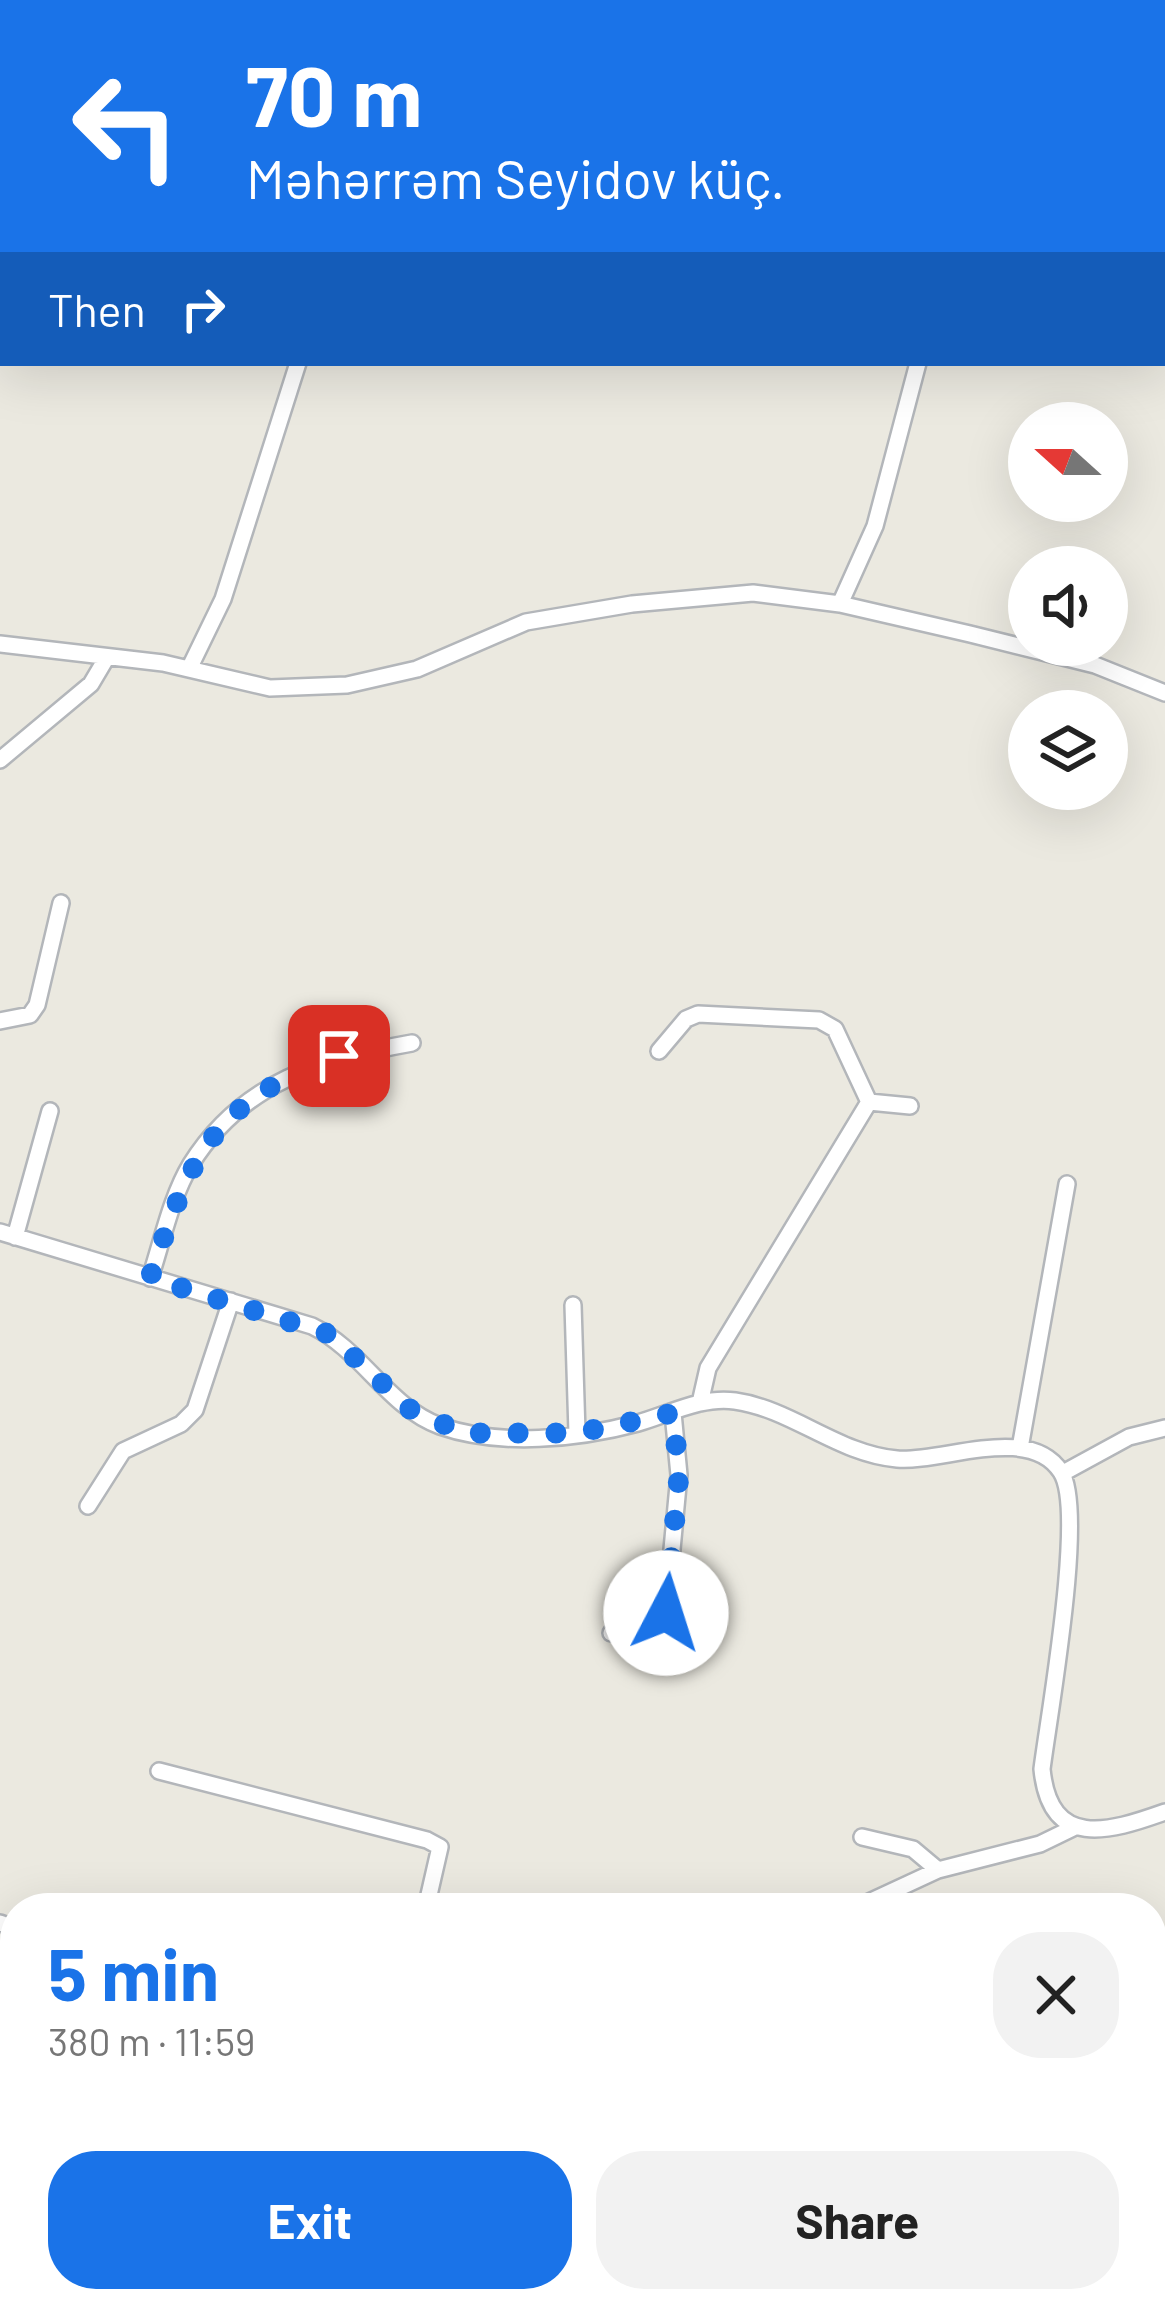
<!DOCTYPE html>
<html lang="en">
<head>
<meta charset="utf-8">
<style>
  :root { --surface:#fff; --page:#f2f2f2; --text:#222; --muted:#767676; --accent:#1a73e8 }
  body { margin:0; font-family:Barlow,sans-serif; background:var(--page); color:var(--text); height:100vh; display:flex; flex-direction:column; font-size:45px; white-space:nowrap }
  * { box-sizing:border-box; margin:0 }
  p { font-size:39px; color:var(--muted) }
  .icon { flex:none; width:66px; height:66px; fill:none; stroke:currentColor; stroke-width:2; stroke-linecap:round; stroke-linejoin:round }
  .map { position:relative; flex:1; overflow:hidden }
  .drawer { position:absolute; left:0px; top:1893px; width:1167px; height:420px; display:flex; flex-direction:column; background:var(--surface); border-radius:48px 48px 0 0; box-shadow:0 12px 48px #0002 }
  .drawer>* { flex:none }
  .top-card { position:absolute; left:0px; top:0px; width:1167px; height:366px; box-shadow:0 12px 48px #0002; background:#1a73e8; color:#fff; overflow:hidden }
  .needle { width:78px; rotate:291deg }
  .buttons { position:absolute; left:1008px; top:402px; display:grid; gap:24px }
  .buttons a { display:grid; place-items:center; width:120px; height:120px; border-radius:50%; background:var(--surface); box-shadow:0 12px 48px #0002; font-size:60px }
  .pin { position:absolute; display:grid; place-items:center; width:102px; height:102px; color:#fff; margin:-51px; border-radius:24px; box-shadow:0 6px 18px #0006 }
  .me { position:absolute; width:132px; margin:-66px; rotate:5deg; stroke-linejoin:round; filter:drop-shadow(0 0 9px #0008) }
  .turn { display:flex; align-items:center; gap:42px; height:252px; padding:0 48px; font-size:54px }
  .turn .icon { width:156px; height:156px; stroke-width:2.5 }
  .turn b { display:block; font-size:84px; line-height:102px }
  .then { display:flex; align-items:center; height:114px; padding:0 48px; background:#0003; gap:24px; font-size:45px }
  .round { display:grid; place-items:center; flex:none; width:126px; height:126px; border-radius:48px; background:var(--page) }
  .head { display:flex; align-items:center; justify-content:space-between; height:204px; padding:0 48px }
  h1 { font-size:72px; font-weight:700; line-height:90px; color:var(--accent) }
  .primary-button { display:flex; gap:24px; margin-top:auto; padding:24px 48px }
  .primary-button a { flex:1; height:138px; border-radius:48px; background:var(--accent); color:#fff; font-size:48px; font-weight:700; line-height:138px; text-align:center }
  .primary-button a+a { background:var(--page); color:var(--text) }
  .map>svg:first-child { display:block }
</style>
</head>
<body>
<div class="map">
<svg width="1165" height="2313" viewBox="0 0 1165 2313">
  <rect width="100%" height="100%" fill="#ebe9e0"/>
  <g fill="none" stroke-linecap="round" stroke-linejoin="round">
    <g stroke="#b3b6ba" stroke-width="20">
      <path id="minor" d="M 227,3 L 231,0
        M 1022,3 L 1022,0
        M 1164,83 L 1165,83
        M 0,131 L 3,132
        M 1164,341 L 1165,341
        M 840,604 L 875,526 L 918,363
        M 0,644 L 163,663 L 270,688 L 347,685 L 417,669 L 526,622 L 632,604 L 753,593 L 840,604 L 970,634 L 1095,665 L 1165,693
        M 189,669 L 223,599 L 298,363
        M 0,760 L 91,684 L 107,657
        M 0,1021 L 30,1015 L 37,1005 L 61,903
        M 659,1051 L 686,1019 L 698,1014 L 819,1020 L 835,1029 L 869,1102 L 708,1368 L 700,1403
        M 869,1102 L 910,1106
        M 0,1232 L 312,1326 C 362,1350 388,1407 440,1426 C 500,1447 578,1439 638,1423 C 669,1414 703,1396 735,1401 C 792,1409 838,1454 897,1459 C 942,1463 1030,1423 1061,1472 C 1086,1510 1049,1714 1042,1769 C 1050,1850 1109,1832 1165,1812
        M 15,1237 L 50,1111
        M 150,1278 C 162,1242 171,1197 191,1164 C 243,1081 322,1059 412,1043
        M 573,1305 L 577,1433
        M 1020,1448 L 1067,1184
        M 1063,1473 L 1129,1437 L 1165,1428
        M 88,1506 L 123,1451 L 181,1424 L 195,1410 L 231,1301
        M 611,1633 L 656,1632 L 666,1613 L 679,1475 L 673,1413
        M 159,1771 L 427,1840 L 440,1847 L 426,1908
        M 862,1837 L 913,1849 L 938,1870
        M 856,1908 L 938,1870 L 1040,1844 L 1075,1827
        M 0,1923 L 3,1924
        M 0,2101 L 15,2101
        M 970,2298 L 973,2313
        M 106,2313 L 108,2298
        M 288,2313 L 289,2298
        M 903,2313 L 905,2298"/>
    </g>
    <use href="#minor" stroke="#fff" stroke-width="15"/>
  </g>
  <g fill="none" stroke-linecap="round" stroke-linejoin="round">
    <path stroke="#1a73e8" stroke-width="21" stroke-dasharray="0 37.8" d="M 339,1056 C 212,1101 190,1158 150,1278 L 329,1334 L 411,1410 L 464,1433 L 577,1433 L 673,1413 L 679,1475 L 666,1613"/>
  </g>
</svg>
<div class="buttons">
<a><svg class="needle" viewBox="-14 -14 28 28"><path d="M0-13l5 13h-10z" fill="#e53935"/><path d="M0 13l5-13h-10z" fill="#767676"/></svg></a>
<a><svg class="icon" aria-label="sound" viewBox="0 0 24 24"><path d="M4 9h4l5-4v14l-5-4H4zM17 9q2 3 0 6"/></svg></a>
<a><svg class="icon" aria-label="layers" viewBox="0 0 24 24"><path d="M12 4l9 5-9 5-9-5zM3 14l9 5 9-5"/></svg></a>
</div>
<div class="pin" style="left:339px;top:1056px;background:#d93025"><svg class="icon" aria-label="arrive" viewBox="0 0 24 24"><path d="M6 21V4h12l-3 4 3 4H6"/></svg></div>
<svg class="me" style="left:666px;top:1613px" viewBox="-20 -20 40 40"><circle r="19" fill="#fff"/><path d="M0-13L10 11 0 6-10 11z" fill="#1a73e8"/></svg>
<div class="top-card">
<div class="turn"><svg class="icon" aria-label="left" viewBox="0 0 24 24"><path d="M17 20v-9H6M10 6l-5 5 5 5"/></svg><div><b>70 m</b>Məhərrəm Seyidov küç.</div></div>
<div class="then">Then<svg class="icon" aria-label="right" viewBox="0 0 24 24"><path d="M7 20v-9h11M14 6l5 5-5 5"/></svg></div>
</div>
<section class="drawer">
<div class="head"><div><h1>5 min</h1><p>380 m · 11:59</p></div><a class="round"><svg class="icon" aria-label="close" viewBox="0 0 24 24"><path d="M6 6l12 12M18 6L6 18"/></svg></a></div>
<div class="primary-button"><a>Exit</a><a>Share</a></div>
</section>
</div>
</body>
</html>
